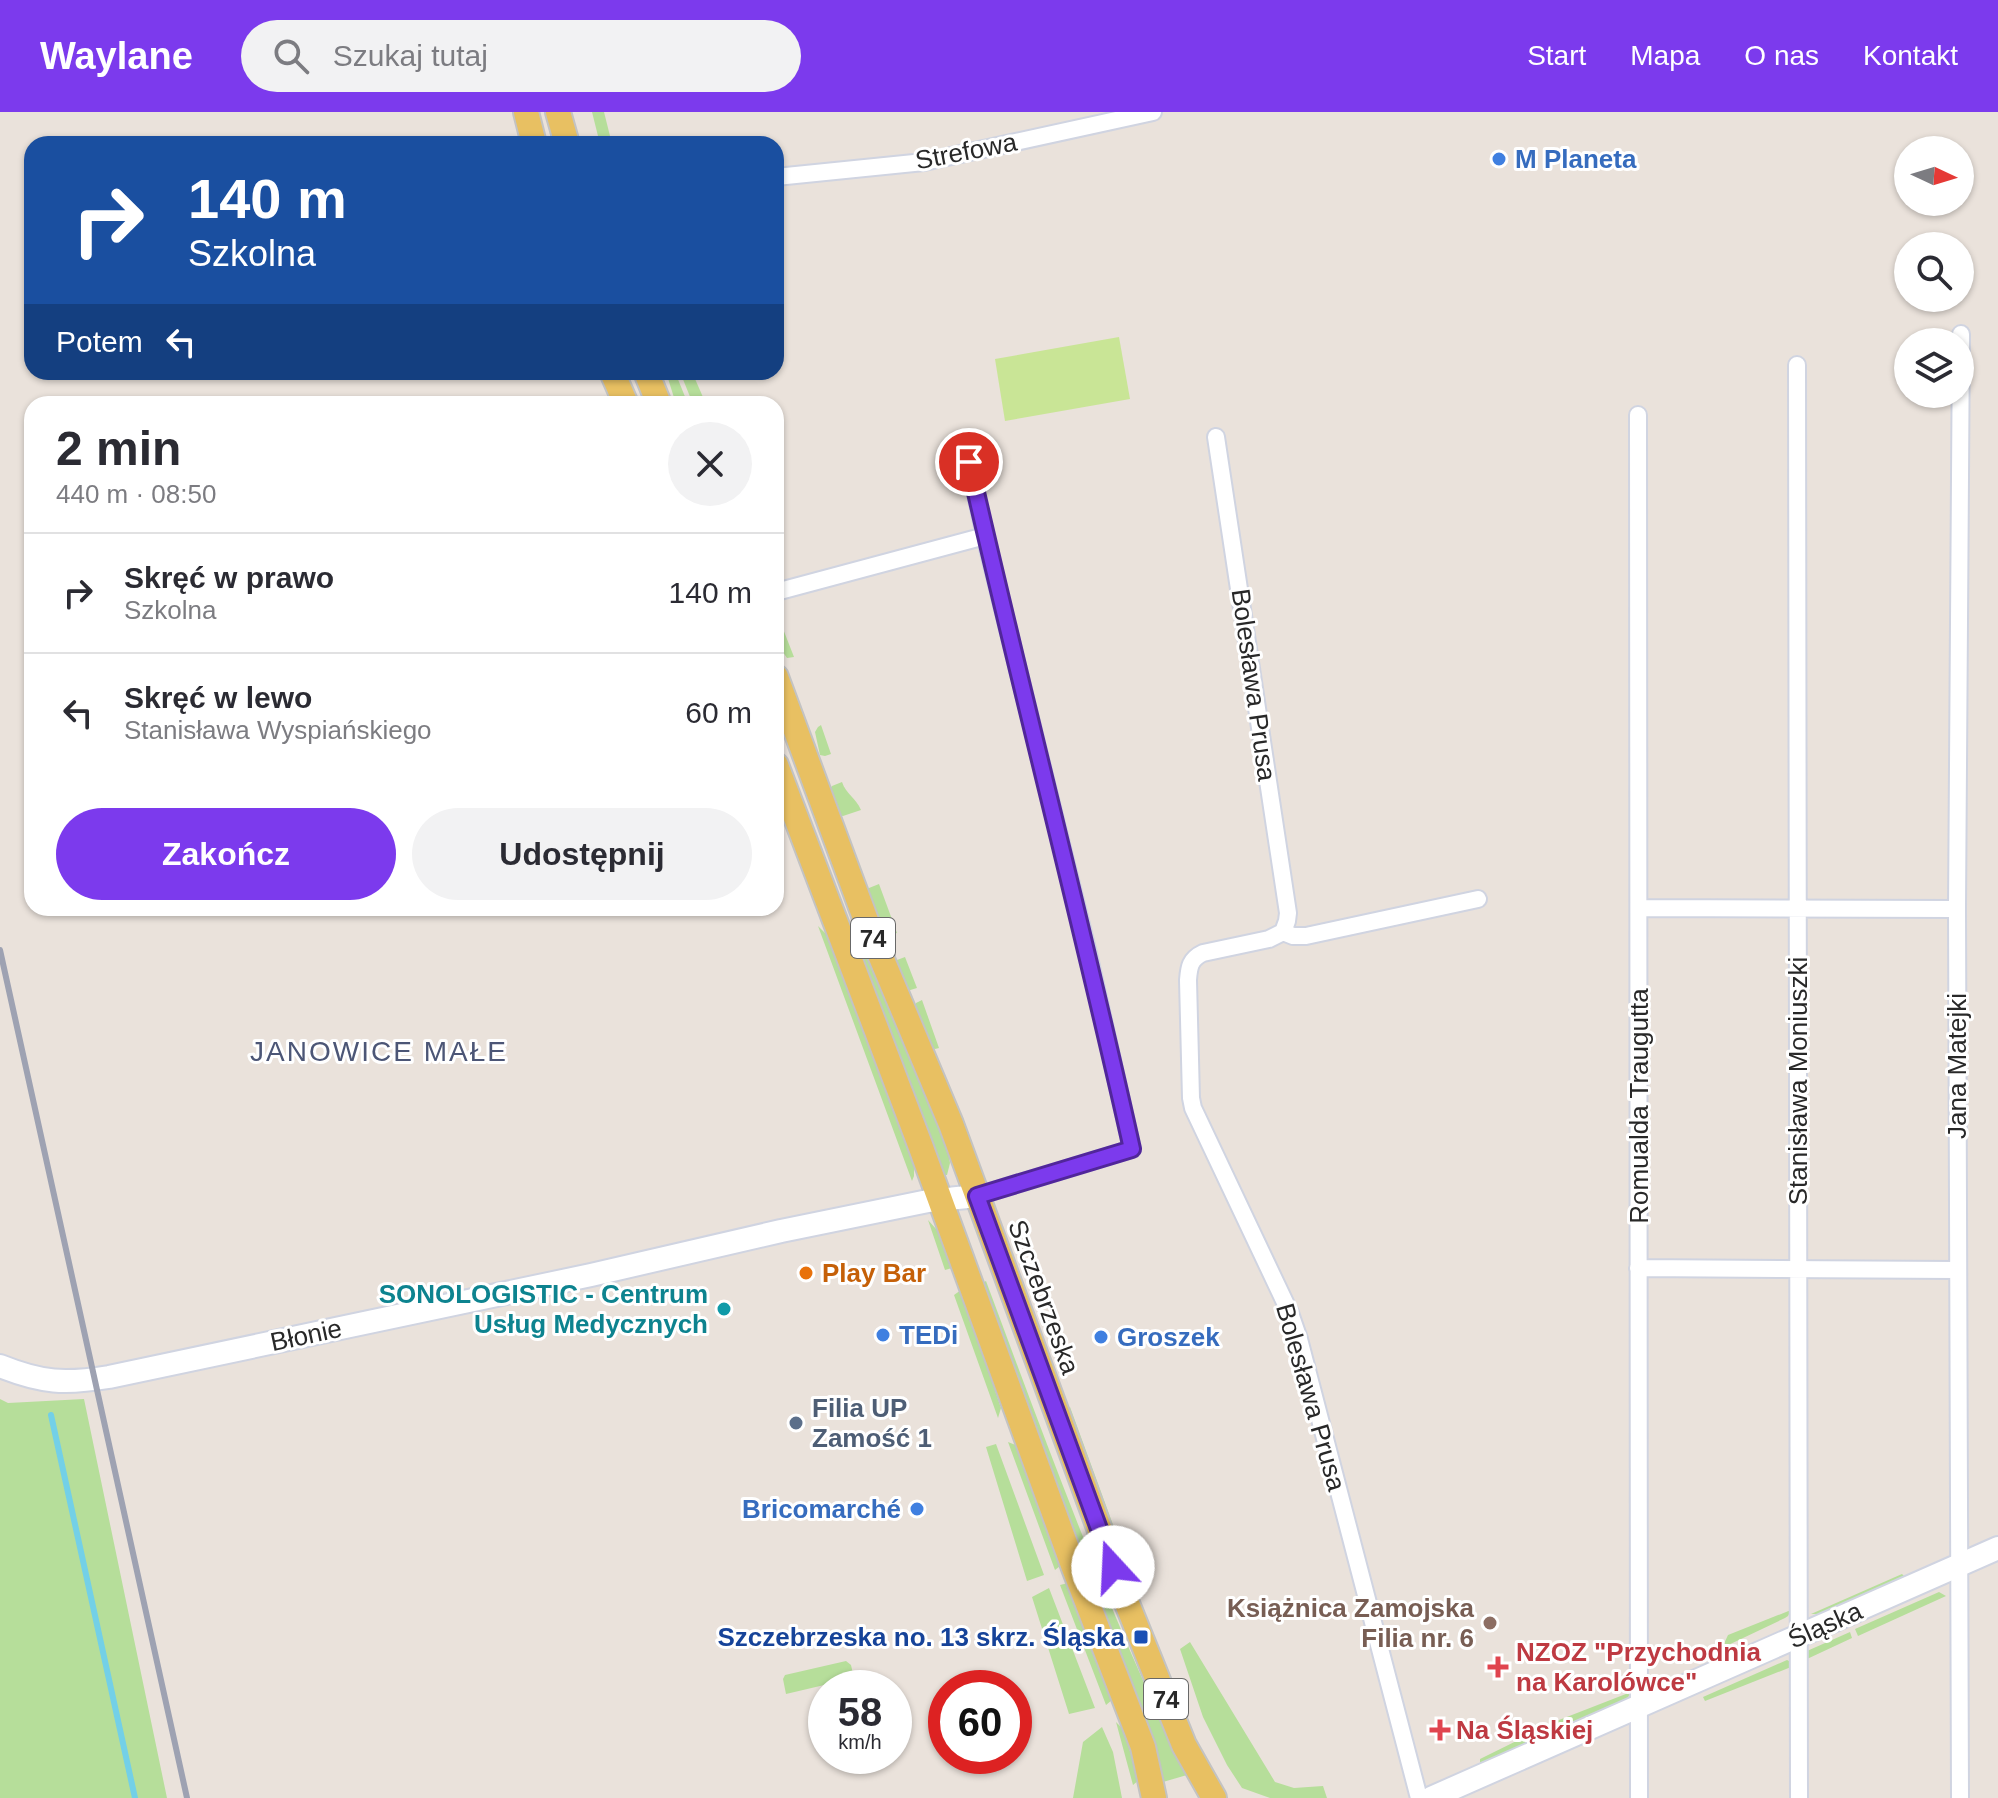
<!DOCTYPE html>
<html lang="pl">
<head>
<meta charset="utf-8">
<style>
  :root { --surface:#fff; --page:#f2f2f3; --text:#2b2b33; --muted:#7c7c81; --line:#e1e1e2; --accent:#7c3aed }
  body { margin:0; font-family:Arial,sans-serif; background:var(--page); color:var(--text); height:100vh; display:flex; flex-direction:column; font-size:30px; white-space:nowrap }
  * { box-sizing:border-box; margin:0 }
  p { font-size:26px; color:var(--muted) }
  .icon { flex:none; width:44px; height:44px; fill:none; stroke:currentColor; stroke-width:2; stroke-linecap:round; stroke-linejoin:round }
  .map { position:relative; flex:1; overflow:hidden }
  .side { position:absolute; left:24px; top:284px; width:760px; height:520px; display:flex; flex-direction:column; background:var(--surface); border-radius:24px; box-shadow:0 2px 6px #0004 }
  .side>* { flex:none }
  .top-card { position:absolute; left:24px; top:24px; width:760px; height:244px; border-radius:24px; box-shadow:0 2px 6px #0004; background:#1a4fa0; color:#fff; overflow:hidden }
  .needle { width:52px; rotate:94deg }
  .tools { position:absolute; left:1894px; top:24px; display:grid; gap:16px }
  .tools a { display:grid; place-items:center; width:80px; height:80px; border-radius:50%; background:var(--surface); box-shadow:0 2px 6px #0004; font-size:40px }
  .speed { position:absolute; left:808px; top:1558px; display:flex; gap:16px; font-size:40px; font-weight:700; text-align:center }
  .speed>* { display:grid; place-content:center; width:104px; height:104px; border-radius:50%; background:var(--surface); box-shadow:0 2px 6px #0004; line-height:1 }
  .speed small { font-size:20px; font-weight:400 }
  .speed .limit { border:12px solid #d22; background:#fff; color:#111 }
  .pin { position:absolute; display:grid; place-items:center; width:68px; height:68px; color:#fff; margin:-34px; border:4px solid #fff; border-radius:50%; box-shadow:0 2px 8px #0007 }
  .me { position:absolute; width:88px; margin:-44px; rotate:340deg; stroke-linejoin:round; filter:drop-shadow(0 0 6px #0008) }
  .turn { display:flex; align-items:center; gap:28px; height:168px; padding:0 32px; font-size:36px }
  .turn .icon { width:104px; height:104px; stroke-width:2.5 }
  .turn b { display:block; font-size:56px; line-height:68px }
  .then { display:flex; align-items:center; height:76px; padding:0 32px; background:#0003; gap:16px; font-size:30px }
  .round { display:grid; place-items:center; flex:none; width:84px; height:84px; border-radius:42px; background:var(--page) }
  .overview { display:flex; align-items:center; justify-content:space-between; height:136px; padding:0 32px }
  h1 { font-size:48px; font-weight:700; line-height:60px }
  .primary-button { display:flex; gap:16px; margin-top:auto; padding:16px 32px }
  .primary-button a { flex:1; height:92px; border-radius:48px; background:var(--accent); color:#fff; font-size:32px; font-weight:700; line-height:92px; text-align:center }
  .primary-button a+a { background:var(--page); color:var(--text) }
  ul { padding:0; list-style:none }
  li { display:flex; align-items:center; gap:24px; height:120px; padding:0 32px; border-top:2px solid var(--line) }
  li div { flex:1 }
  li b { display:block; font-size:30px }
  li em { font-style:normal }
  header { display:flex; align-items:center; gap:48px; box-sizing:border-box; height:112px; padding:0 40px; background:var(--accent); color:#fff }
  header strong { font-size:38px }
  nav { display:flex; gap:44px; margin-inline-start:auto; font-size:28px }
  .search { width:560px; height:72px; background:var(--page); display:flex; align-items:center; gap:20px; box-sizing:border-box; padding:0 28px; border-radius:44px; color:var(--muted); font-size:30px }
  .map>svg:first-child { display:block }
</style>
</head>
<body>
<header>
<strong>Waylane</strong>
<div class="search"><svg class="icon" aria-label="search" viewBox="0 0 24 24"><circle cx="10" cy="10" r="6"/><path d="M15 15l6 6"/></svg>Szukaj tutaj</div>
<nav><a>Start</a><a>Mapa</a><a>O nas</a><a>Kontakt</a></nav>
</header>
<div class="map">
<svg width="1998" height="1686" viewBox="0 0 1998 1686">
  <rect width="100%" height="100%" fill="#eae2db"/>
  <path fill="#b6de9a" d="M 592,0 L 604,0 L 612,32 L 600,32 Z
    M 666,260 L 675,260 L 688,292 L 676,292 Z
    M 680,260 L 692,260 L 706,292 L 693,292 Z
    M 778,504 L 794,545 L 787,546 L 776,530 L 776,505 Z
    M 821,613 L 831,642 L 825,644 L 820,643 L 815,620 L 818,615 Z
    M 842,670 C 846,682 856,686 861,698 L 843,704 L 839,703 L 829,678 L 832,674 Z
    M 879,772 L 897,821 L 887,824 L 883,823 L 867,780 L 869,776 Z
    M 818,814 L 826,822 L 914,1052 L 914,1064 L 912,1069 Z
    M 853,818 L 859,820 L 947,1034 L 950,1051 L 947,1063 L 944,1063 L 850,820 Z
    M 905,845 L 917,876 L 907,879 L 895,851 L 897,848 Z
    M 922,888 L 939,936 L 935,937 L 931,935 L 914,895 L 916,891 Z
    M 928,1108 L 937,1118 L 952,1156 L 945,1158 Z
    M 986,1169 C 1048,1336 1109,1503 1187,1663 L 1163,1670 L 1124,1558 L 982,1171 Z
    M 961,1178 L 1001,1296 L 998,1306 L 954,1183 Z
    M 0,1287 L 8,1291 L 84,1287 L 167,1686 L 0,1686 Z
    M 1070,1295 L 1127,1451 L 1124,1452 L 1068,1298 Z
    M 1008,1330 L 1018,1334 L 1060,1454 L 1055,1458 Z
    M 996,1332 L 1044,1463 L 1027,1469 L 986,1335 Z
    M 1902,1462 L 1904,1464 L 1821,1502 L 1811,1502 Z
    M 1068,1471 L 1112,1588 L 1106,1593 L 1060,1473 Z
    M 1049,1476 L 1095,1596 L 1069,1602 L 1032,1485 Z
    M 1939,1480 L 1946,1484 L 1858,1524 L 1855,1517 Z
    M 1791,1498 L 1788,1504 L 1785,1506 L 1722,1536 L 1728,1523 Z
    M 1850,1520 L 1852,1526 L 1807,1547 L 1807,1539 Z
    M 1190,1530 L 1275,1670 L 1294,1676 L 1323,1674 L 1327,1686 L 1270,1686 L 1242,1676 L 1227,1653 L 1203,1605 L 1180,1537 Z
    M 1787,1548 L 1791,1550 L 1791,1555 L 1705,1589 L 1703,1585 Z
    M 846,1549 L 851,1553 L 854,1566 L 786,1582 L 783,1567 L 785,1563 Z
    M 1631,1580 L 1626,1589 L 1480,1651 L 1480,1647 L 1559,1608 Z
    M 1116,1610 L 1123,1617 L 1139,1668 L 1133,1673 Z
    M 1102,1615 L 1113,1640 L 1122,1686 L 1073,1686 L 1083,1630 Z"/>
  <path fill="#c9e596" d="M 1119,225 L 1130,287 L 1005,309 L 995,247 Z"/>
  <g fill="none" stroke-linecap="round" stroke-linejoin="round">
    <path stroke="#73d0e7" stroke-width="6" d="M 51,1303 L 135,1686"/>
    <g stroke="#d0d4e1" stroke-width="20">
      <path id="street" d="M 776,65 L 924,50 L 1153,0
        M 1797,253 L 1799,1686
        M 1638,303 L 1639,1686
        M 1216,325 L 1288,801 L 1287,809 L 1283,820
        M 969,350 L 985,424 L 1088,841 L 1132,1037 L 977,1084
        M 776,480 L 985,424
        M 1640,796 L 1957,797
        M 1638,1156 L 1957,1158
        M 1419,1686 L 1299,1227 L 1290,1201 L 1193,996 L 1191,986 L 1188,868 C 1189,855 1190,847 1203,841 L 1269,827 L 1283,820 L 1293,824 L 1306,824 L 1478,787
        M 1960,1686 L 1957,797 L 1961,222"/>
    </g>
    <g stroke="#d0d4e1" stroke-width="26">
      <path id="secondary" d="M 0,1254 C 42,1271 65,1272 109,1265 L 591,1163 L 781,1119 L 928,1089 L 977,1084
        M 1431,1686 L 1998,1436"/>
    </g>
    <g stroke="#c3c3c3" stroke-width="28">
      <path id="primary" d="M 526,0 L 534,32
        M 558,0 L 567,32
        M 612,260 L 626,292
        M 646,260 L 659,292
        M 776,565 L 868,814 L 951,1012 L 1124,1484 L 1184,1633 L 1214,1686
        M 776,653 L 919,1030 L 1074,1456 L 1143,1635 L 1154,1686"/>
    </g>
    <use href="#street" stroke="#fff" stroke-width="16"/>
    <use href="#secondary" stroke="#fff" stroke-width="22"/>
    <use href="#primary" stroke="#e8c062" stroke-width="24"/>
    <path stroke="#9ea2b2" stroke-width="6" d="M 0,838 L 187,1686"/>
  </g>
  <g fill="none" stroke-linecap="round" stroke-linejoin="round">
    <g stroke="#51269a" stroke-width="20">
      <path id="route" d="M 969,350 C 1021,579 1081,807 1132,1037 L 977,1084 L 1113,1455"/>
    </g>
    <use href="#route" stroke="#7c3aed" stroke-width="14"/>
  </g>
  <g fill="#3f7fe0" stroke="#fff" stroke-width="3">
    <circle cx="1499" cy="47" r="8"/>
    <circle cx="883" cy="1223" r="8"/>
    <circle cx="1101" cy="1225" r="8"/>
    <circle cx="917" cy="1397" r="8"/>
  </g>
  <circle fill="#e8710a" stroke="#fff" stroke-width="3" cx="806" cy="1161" r="8"/>
  <circle fill="#0f9aa8" stroke="#fff" stroke-width="3" cx="724" cy="1197" r="8"/>
  <circle fill="#5c6f8a" stroke="#fff" stroke-width="3" cx="796" cy="1311" r="8"/>
  <circle fill="#8d6e63" stroke="#fff" stroke-width="3" cx="1490" cy="1511" r="8"/>
  <rect fill="#1a4fb4" stroke="#fff" stroke-width="3" x="1133" y="1517" width="16" height="16" rx="4"/>
  <g fill="#e0444e" stroke="#fff" stroke-width="3">
    <path d="M1494 1543h8v8h8v8h-8v8h-8v-8h-8v-8h8z"/>
    <path d="M1436 1606h8v8h8v8h-8v8h-8v-8h-8v-8h8z"/>
  </g>
  <g text-anchor="middle" dominant-baseline="central" stroke-width="6" stroke-linejoin="round" paint-order="stroke">
    <g fill="#fff" stroke="#686868" stroke-width="2">
      <rect x="851" y="806" width="44" height="40" rx="6"/>
      <rect x="1144" y="1567" width="44" height="40" rx="6"/>
    </g>
    <g font-size="24" font-weight="bold" fill="#282828">
      <text x="873" y="826">74</text>
      <text x="1166" y="1587">74</text>
    </g>
    <g font-size="26" fill="#282828" stroke="#fff">
      <text transform="translate(966 39) rotate(-11)">Strefowa</text>
      <text transform="translate(1254 573) rotate(82)">Bolesława Prusa</text>
      <text transform="translate(1957 954) rotate(-90)">Jana Matejki</text>
      <text transform="translate(1798 969) rotate(-90)">Stanisława Moniuszki</text>
      <text transform="translate(1639 994) rotate(-90)">Romualda Traugutta</text>
      <text transform="translate(1044 1185) rotate(70)">Szczebrzeska</text>
      <text transform="translate(306 1223) rotate(-12)">Błonie</text>
      <text transform="translate(1311 1285) rotate(74)">Bolesława Prusa</text>
      <text transform="translate(1825 1513) rotate(-24)">Śląska</text>
    </g>
    <g font-size="26" font-weight="bold" fill="#366cbe" stroke="#fff" text-anchor="start">
      <text x="1515" y="47">M Planeta</text>
      <text x="899" y="1223">TEDi</text>
      <text x="1117" y="1225">Groszek</text>
      <text x="901" y="1397" text-anchor="end">Bricomarché</text>
    </g>
    <g font-size="26" font-weight="bold" fill="#c56008" stroke="#fff" text-anchor="start">
      <text x="822" y="1161">Play Bar</text>
    </g>
    <g font-size="26" font-weight="bold" fill="#0d838f" stroke="#fff" text-anchor="end">
      <text x="708" y="1182">SONOLOGISTIC - Centrum<tspan x="708" dy="30">Usług Medycznych</tspan></text>
    </g>
    <g font-size="26" font-weight="bold" fill="#4e5e75" stroke="#fff" text-anchor="start">
      <text x="812" y="1296">Filia UP<tspan x="812" dy="30">Zamość 1</tspan></text>
    </g>
    <g font-size="26" font-weight="bold" fill="#785e54" stroke="#fff" text-anchor="end">
      <text x="1474" y="1496">Książnica Zamojska<tspan x="1474" dy="30">Filia nr. 6</tspan></text>
    </g>
    <g font-size="26" font-weight="bold" fill="#164399" stroke="#fff" text-anchor="end">
      <text x="1125" y="1525">Szczebrzeska no. 13 skrz. Śląska</text>
    </g>
    <g font-size="26" font-weight="bold" fill="#be3a42" stroke="#fff" text-anchor="start">
      <text x="1516" y="1540">NZOZ "Przychodnia<tspan x="1516" dy="30">na Karolówce"</tspan></text>
      <text x="1456" y="1618">Na Śląskiej</text>
    </g>
    <g font-size="28" letter-spacing="2" fill="#4c5676" stroke="#fff">
      <text x="379" y="939">JANOWICE MAŁE</text>
    </g>
  </g>
</svg>
<div class="tools">
<a><svg class="needle" viewBox="-14 -14 28 28"><path d="M0-13l5 13h-10z" fill="#e53935"/><path d="M0 13l5-13h-10z" fill="#7c7c81"/></svg></a>
<a><svg class="icon" aria-label="search" viewBox="0 0 24 24"><circle cx="10" cy="10" r="6"/><path d="M15 15l6 6"/></svg></a>
<a><svg class="icon" aria-label="layers" viewBox="0 0 24 24"><path d="M12 4l9 5-9 5-9-5zM3 14l9 5 9-5"/></svg></a>
</div>
<div class="speed"><div>58<small>km/h</small></div><div class="limit">60</div></div>
<div class="pin" style="left:969px;top:350px;background:#d93025"><svg class="icon" aria-label="arrive" viewBox="0 0 24 24"><path d="M6 21V4h12l-3 4 3 4H6"/></svg></div>
<svg class="me" style="left:1113px;top:1455px" viewBox="-20 -20 40 40"><circle r="19" fill="#fff"/><path d="M0-13L10 11 0 6-10 11z" fill="#7c3aed"/></svg>
<div class="top-card">
<div class="turn"><svg class="icon" aria-label="right" viewBox="0 0 24 24"><path d="M7 20v-9h11M14 6l5 5-5 5"/></svg><div><b>140 m</b>Szkolna</div></div>
<div class="then">Potem<svg class="icon" aria-label="left" viewBox="0 0 24 24"><path d="M17 20v-9H6M10 6l-5 5 5 5"/></svg></div>
</div>
<section class="side">
<div class="overview"><div><h1>2 min</h1><p>440 m · 08:50</p></div><a class="round"><svg class="icon" aria-label="close" viewBox="0 0 24 24"><path d="M6 6l12 12M18 6L6 18"/></svg></a></div>
<ul>
<li><svg class="icon" aria-label="right" viewBox="0 0 24 24"><path d="M7 20v-9h11M14 6l5 5-5 5"/></svg><div><b>Skręć w prawo</b><p>Szkolna</p></div><em>140 m</em></li>
<li><svg class="icon" aria-label="left" viewBox="0 0 24 24"><path d="M17 20v-9H6M10 6l-5 5 5 5"/></svg><div><b>Skręć w lewo</b><p>Stanisława Wyspiańskiego</p></div><em>60 m</em></li>
</ul>
<div class="primary-button"><a>Zakończ</a><a>Udostępnij</a></div>
</section>
</div>
</body>
</html>
